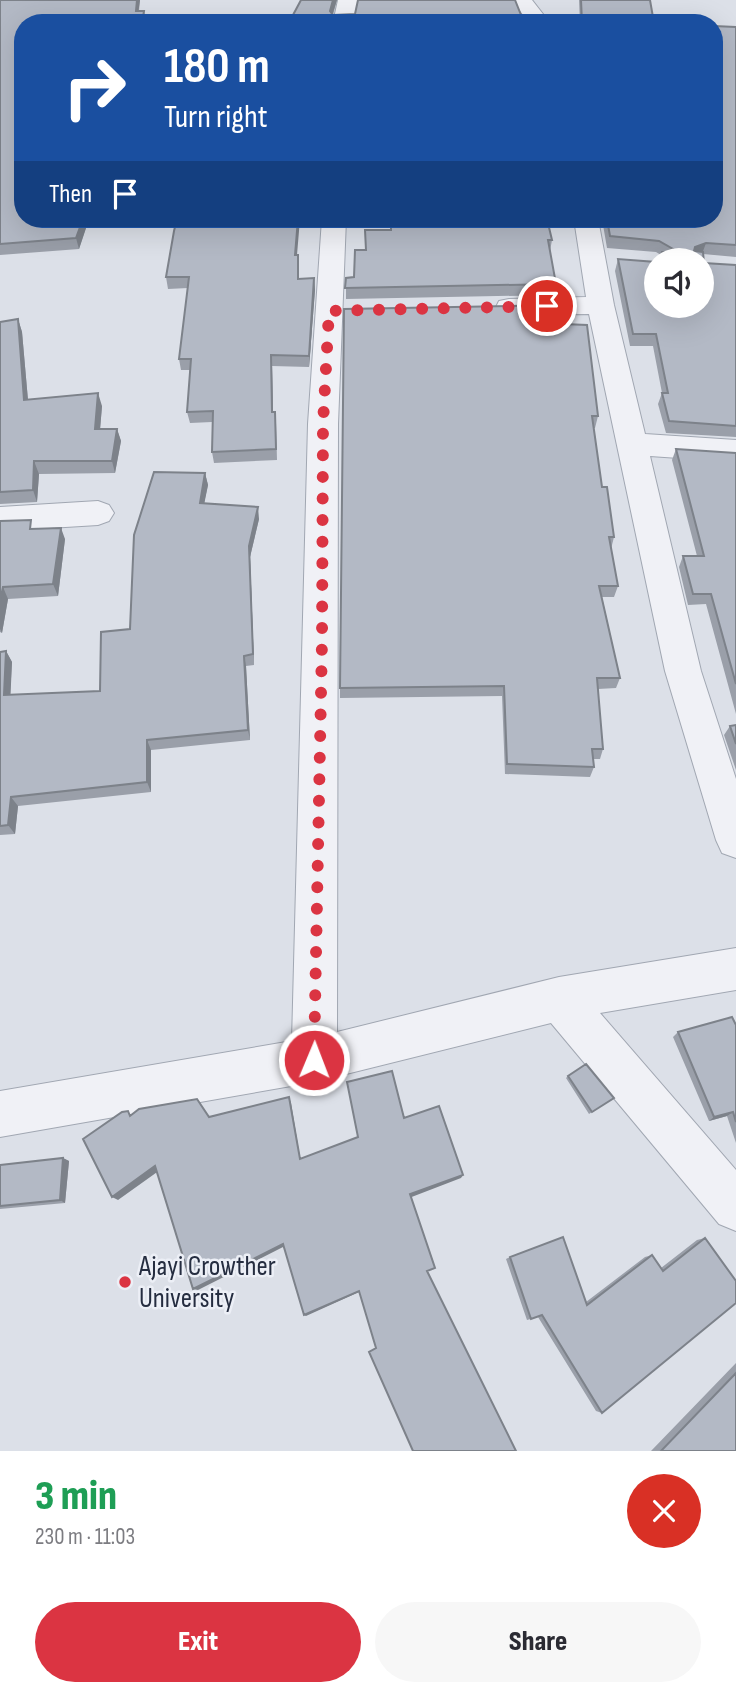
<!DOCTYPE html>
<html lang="en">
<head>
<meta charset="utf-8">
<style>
  :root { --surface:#fff; --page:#f7f7f7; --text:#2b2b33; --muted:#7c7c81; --accent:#db3442 }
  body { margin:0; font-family:"Sofia Sans Condensed",sans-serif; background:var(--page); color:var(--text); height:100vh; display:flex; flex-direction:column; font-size:26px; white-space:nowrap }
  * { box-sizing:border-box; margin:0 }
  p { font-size:23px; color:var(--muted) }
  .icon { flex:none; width:38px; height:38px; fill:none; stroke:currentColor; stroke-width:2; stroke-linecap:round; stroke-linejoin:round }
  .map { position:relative; height:1451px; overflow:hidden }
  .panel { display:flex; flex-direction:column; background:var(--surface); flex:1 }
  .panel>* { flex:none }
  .guide { position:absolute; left:14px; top:14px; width:709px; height:214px; border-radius:28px; box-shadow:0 7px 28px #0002; background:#1a4fa0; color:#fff; overflow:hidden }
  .fabs { position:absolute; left:644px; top:248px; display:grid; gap:14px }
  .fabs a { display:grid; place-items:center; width:70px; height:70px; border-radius:50%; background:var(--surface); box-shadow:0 7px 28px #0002; font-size:35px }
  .pin { position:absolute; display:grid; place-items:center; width:60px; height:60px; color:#fff; margin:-30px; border:4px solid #fff; border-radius:50%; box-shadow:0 2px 7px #0007 }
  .me { position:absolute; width:77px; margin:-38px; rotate:1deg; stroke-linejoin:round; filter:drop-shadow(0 0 5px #0008) }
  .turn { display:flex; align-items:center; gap:24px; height:147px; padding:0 35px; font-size:32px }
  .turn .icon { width:91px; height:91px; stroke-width:2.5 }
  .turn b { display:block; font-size:49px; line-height:60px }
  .then { display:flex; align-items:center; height:66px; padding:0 35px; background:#0003; gap:14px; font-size:26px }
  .round { display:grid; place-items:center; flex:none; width:74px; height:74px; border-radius:37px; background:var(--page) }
  .summary { display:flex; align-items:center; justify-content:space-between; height:119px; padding:0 35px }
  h1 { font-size:42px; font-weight:800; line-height:52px; color:#1e9e55 }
  .primary-button { display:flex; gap:14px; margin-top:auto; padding:14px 35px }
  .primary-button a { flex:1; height:80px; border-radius:42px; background:var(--accent); color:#fff; font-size:28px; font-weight:800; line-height:80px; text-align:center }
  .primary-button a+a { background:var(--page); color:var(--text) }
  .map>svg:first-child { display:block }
</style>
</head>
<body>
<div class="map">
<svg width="736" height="1451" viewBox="0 0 736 1451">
  <rect width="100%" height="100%" fill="#dce0e8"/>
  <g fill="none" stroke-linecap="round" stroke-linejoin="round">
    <g stroke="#a1a7b2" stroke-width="2">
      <path id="street" d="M 338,0 L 358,0 L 353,23 L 333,23 Z
        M 512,0 L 532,0 L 550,23 L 529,23 Z
        M 322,219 L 346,219 L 338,424 L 337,1032 L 559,977 L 736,948 L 736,990 L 600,1013 L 736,1170 L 736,1231 L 719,1224 L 551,1023 L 314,1082 L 0,1137 L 0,1091 L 292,1041 L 308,424 Z
        M 574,219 L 598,219 L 614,305 L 645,434 L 736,440 L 736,462 L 650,456 L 701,671 L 736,779 L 736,858 L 722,853 L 716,840 L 665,671 L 589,314 L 509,315 L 499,313 L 496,307 L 499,301 L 509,299 L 586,297 Z
        M 98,501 L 109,505 L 114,513 L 109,521 L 98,525 L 0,531 L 0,507 Z"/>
    </g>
    <use href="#street" fill="#f0f1f6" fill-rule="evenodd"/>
  </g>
  <path fill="#9a9fa9" d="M 0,0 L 140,0 L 139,11 L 146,21 L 146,23 L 23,23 L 23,219 L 89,219 L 79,249 L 0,255 Z
    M 337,0 L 333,15 L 523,23 L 294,23 L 293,15 Z
    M 579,0 L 650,0 L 654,23 L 580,23 Z
    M 736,27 L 736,257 L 703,254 L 704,263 L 736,265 L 736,437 L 666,433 L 658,404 L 662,393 L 653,346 L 630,346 L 615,271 L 618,259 L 656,306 L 661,255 L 656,252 L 607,248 L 602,219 L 714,219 Z
    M 390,219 L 547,219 L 552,240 L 550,251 L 556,284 L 554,295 L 346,299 L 346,278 L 354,277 L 365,250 L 365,230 L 391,230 Z
    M 298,255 L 298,279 L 314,278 L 315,290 L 309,367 L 272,366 L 273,412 L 275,412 L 276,423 L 277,460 L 214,463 L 212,452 L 212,422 L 190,423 L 187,412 L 190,370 L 181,370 L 179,359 L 188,288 L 168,289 L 166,277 Z
    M 18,319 L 22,332 L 28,400 L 102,406 L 100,429 L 117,429 L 121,441 L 115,473 L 39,474 L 37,502 L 0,504 L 0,322 Z
    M 563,324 L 598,416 L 595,428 L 594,428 L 602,487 L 614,537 L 611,549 L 618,586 L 614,597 L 602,597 L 620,678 L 616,688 L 598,689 L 603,749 L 600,759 L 593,759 L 594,767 L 590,777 L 505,774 L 502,696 L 340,698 L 340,688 Z
    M 676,449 L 736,453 L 736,714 L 706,604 L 688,605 L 679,567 L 683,556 L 697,556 L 672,460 Z
    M 205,473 L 208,485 L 204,503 L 259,519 L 250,557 L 254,665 L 246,666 L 250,740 L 151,750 L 151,792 L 18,806 L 15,834 L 0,835 L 0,652 L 6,651 L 12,662 L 10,695 L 100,691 Z
    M 0,521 L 34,529 L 65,539 L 58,596 L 8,599 L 2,633 L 0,632 Z
    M 736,725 L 736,770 L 724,735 L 730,726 Z
    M 736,1025 L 736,1143 L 727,1116 L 709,1121 L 673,1037 L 678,1032 Z
    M 568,1076 L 614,1098 L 589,1114 L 566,1078 Z
    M 63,1158 L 69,1161 L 65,1203 L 0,1209 L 0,1165 Z
    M 705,1238 L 602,1413 L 596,1411 L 538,1317 L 527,1320 L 506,1259 L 510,1257 L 586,1302 L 645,1257 L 652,1255 L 661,1268 L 697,1240 Z
    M 736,1363 L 736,1451 L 651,1451 Z"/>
  <path fill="#7d828a" d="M 137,0 L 140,0 L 137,21 L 136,11 Z
    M 333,0 L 337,0 L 330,22 L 330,11 Z
    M 144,11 L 146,23 L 142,23 Z
    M 83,219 L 89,219 L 79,249 L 76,238 Z
    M 298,219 L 300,219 L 296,267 L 295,255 Z
    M 706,243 L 702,254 L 691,259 L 695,247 Z
    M 314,278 L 315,290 L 309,367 L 309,356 Z
    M 18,319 L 22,332 L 29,412 L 24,400 Z
    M 271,355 L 272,366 L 273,423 L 272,412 Z
    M 98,393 L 102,406 L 99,442 L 95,429 Z
    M 117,429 L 121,441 L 115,473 L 112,461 Z
    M 34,461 L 39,474 L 37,502 L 33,490 Z
    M 205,473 L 208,485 L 202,515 L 200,503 Z
    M 258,507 L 259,519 L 250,557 L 254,665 L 253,654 L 249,546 Z
    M 61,528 L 65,539 L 58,596 L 53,584 Z
    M 3,587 L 8,599 L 2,633 L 0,629 L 0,601 Z
    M 6,651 L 12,662 L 10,706 L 4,695 Z
    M 244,656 L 246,666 L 250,740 L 248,730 Z
    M 147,740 L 151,750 L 151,792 L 147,782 Z
    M 11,797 L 18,806 L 15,834 L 8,825 Z
    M 289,1097 L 291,1103 L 301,1163 L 300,1159 Z
    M 733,1112 L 727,1116 L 709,1121 L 714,1117 Z
    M 63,1158 L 69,1161 L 65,1203 L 60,1200 Z
    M 155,1166 L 160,1170 L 118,1200 L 112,1197 Z
    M 463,1175 L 461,1178 L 409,1198 L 410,1194 Z
    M 283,1244 L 285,1246 L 198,1290 L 193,1289 Z
    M 359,1291 L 359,1292 L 306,1316 L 304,1315 Z"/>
  <path fill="#b3b9c5" stroke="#7d828a" stroke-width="2" d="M 0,0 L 137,0 L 136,11 L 144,11 L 142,23 L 23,23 L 23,219 L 83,219 L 76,238 L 0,244 Z
    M 301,0 L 333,0 L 330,11 L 333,15 L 355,14 L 358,0 L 515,0 L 521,15 L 523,23 L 297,23 L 301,16 L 293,15 Z
    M 581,0 L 650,0 L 654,23 L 582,23 Z
    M 714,26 L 736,27 L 736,245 L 706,243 L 695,247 L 694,251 L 703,252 L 704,263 L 736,265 L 736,426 L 669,421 L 662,393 L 668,393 L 656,334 L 633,334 L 618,259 L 656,262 L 656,306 L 702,306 L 702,261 L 659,261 L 662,252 L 670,252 L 673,249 L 659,241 L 610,236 L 607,219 L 714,219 Z
    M 177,219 L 298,219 L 295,255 L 298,255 L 298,279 L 314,278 L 309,356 L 271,355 L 272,412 L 275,412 L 276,449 L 212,452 L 213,411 L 187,412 L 191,359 L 179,359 L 189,277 L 166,277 L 174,231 Z
    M 391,219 L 547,219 L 552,240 L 548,240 L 556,284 L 345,288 L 346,278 L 354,277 L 355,250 L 366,250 L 365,230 L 391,230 Z
    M 560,305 L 563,324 L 587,325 L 598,416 L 592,416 L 602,487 L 607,487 L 614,537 L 609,537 L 618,586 L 599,586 L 620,678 L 597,678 L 603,749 L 592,749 L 594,767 L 507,764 L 504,686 L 340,688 L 344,309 Z
    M 18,319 L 24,400 L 98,393 L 95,429 L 117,429 L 112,461 L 34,461 L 33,490 L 0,492 L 0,322 Z
    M 676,449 L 736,453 L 736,684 L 711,594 L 693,594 L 683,556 L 704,556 Z
    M 154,472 L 205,473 L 200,503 L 258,507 L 249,546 L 253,654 L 244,656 L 248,730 L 147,740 L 147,782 L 11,797 L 8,825 L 0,826 L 0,652 L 6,651 L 4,695 L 100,691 L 101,632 L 130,629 L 134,535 Z
    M 31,520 L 30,529 L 61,528 L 53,584 L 3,587 L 0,601 L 0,521 Z
    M 736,725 L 736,744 L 730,726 Z
    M 732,1017 L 736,1025 L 736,1122 L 733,1112 L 714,1117 L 678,1032 Z
    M 586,1064 L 614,1098 L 592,1112 L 568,1076 Z
    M 392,1071 L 404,1118 L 439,1106 L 463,1175 L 410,1194 L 435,1268 L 427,1271 L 516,1451 L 413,1451 L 369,1352 L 376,1348 L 359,1291 L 304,1315 L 283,1244 L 193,1289 L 155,1166 L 112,1197 L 83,1139 L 122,1112 L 128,1111 L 130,1116 L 139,1109 L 197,1099 L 209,1117 L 289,1097 L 300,1159 L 358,1137 L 347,1082 Z
    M 63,1158 L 60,1200 L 0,1206 L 0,1165 Z
    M 563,1237 L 587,1305 L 652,1255 L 663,1271 L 705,1238 L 736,1281 L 736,1303 L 602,1413 L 542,1315 L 531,1319 L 510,1257 Z
    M 736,1373 L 736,1451 L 661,1451 Z"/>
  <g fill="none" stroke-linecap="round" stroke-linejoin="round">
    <path stroke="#db3442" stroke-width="12" stroke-dasharray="0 21.6" d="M 314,1060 L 322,641 L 323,424 L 329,311 L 547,306"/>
  </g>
  <circle fill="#db3442" stroke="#eceff6" stroke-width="2.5" cx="125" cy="1282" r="7"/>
  <g text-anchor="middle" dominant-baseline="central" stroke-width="5" stroke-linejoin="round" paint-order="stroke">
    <g font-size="28" fill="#252d40" stroke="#eceff6" text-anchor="start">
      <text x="139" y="1266">Ajayi Crowther<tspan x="139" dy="32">University</tspan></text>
    </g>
  </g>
</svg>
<div class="fabs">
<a><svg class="icon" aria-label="sound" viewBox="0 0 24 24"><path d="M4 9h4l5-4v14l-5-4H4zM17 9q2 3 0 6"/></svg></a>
</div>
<div class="pin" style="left:547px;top:306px;background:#d93025"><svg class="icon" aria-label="arrive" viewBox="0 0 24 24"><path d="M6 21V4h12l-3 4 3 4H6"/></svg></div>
<svg class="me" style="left:314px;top:1060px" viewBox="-20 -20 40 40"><circle r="17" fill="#db3442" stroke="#fff" stroke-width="3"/><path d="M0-11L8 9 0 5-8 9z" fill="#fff"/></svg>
<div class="guide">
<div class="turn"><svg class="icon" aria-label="right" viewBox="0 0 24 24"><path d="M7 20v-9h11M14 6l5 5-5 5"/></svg><div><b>180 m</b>Turn right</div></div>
<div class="then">Then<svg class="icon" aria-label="arrive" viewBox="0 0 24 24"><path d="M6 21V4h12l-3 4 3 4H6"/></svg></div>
</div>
</div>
<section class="panel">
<div class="summary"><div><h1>3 min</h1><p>230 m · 11:03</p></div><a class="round" style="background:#d93025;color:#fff"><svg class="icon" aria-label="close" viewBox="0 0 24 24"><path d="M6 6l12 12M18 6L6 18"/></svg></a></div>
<div class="primary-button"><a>Exit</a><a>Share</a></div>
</section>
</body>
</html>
